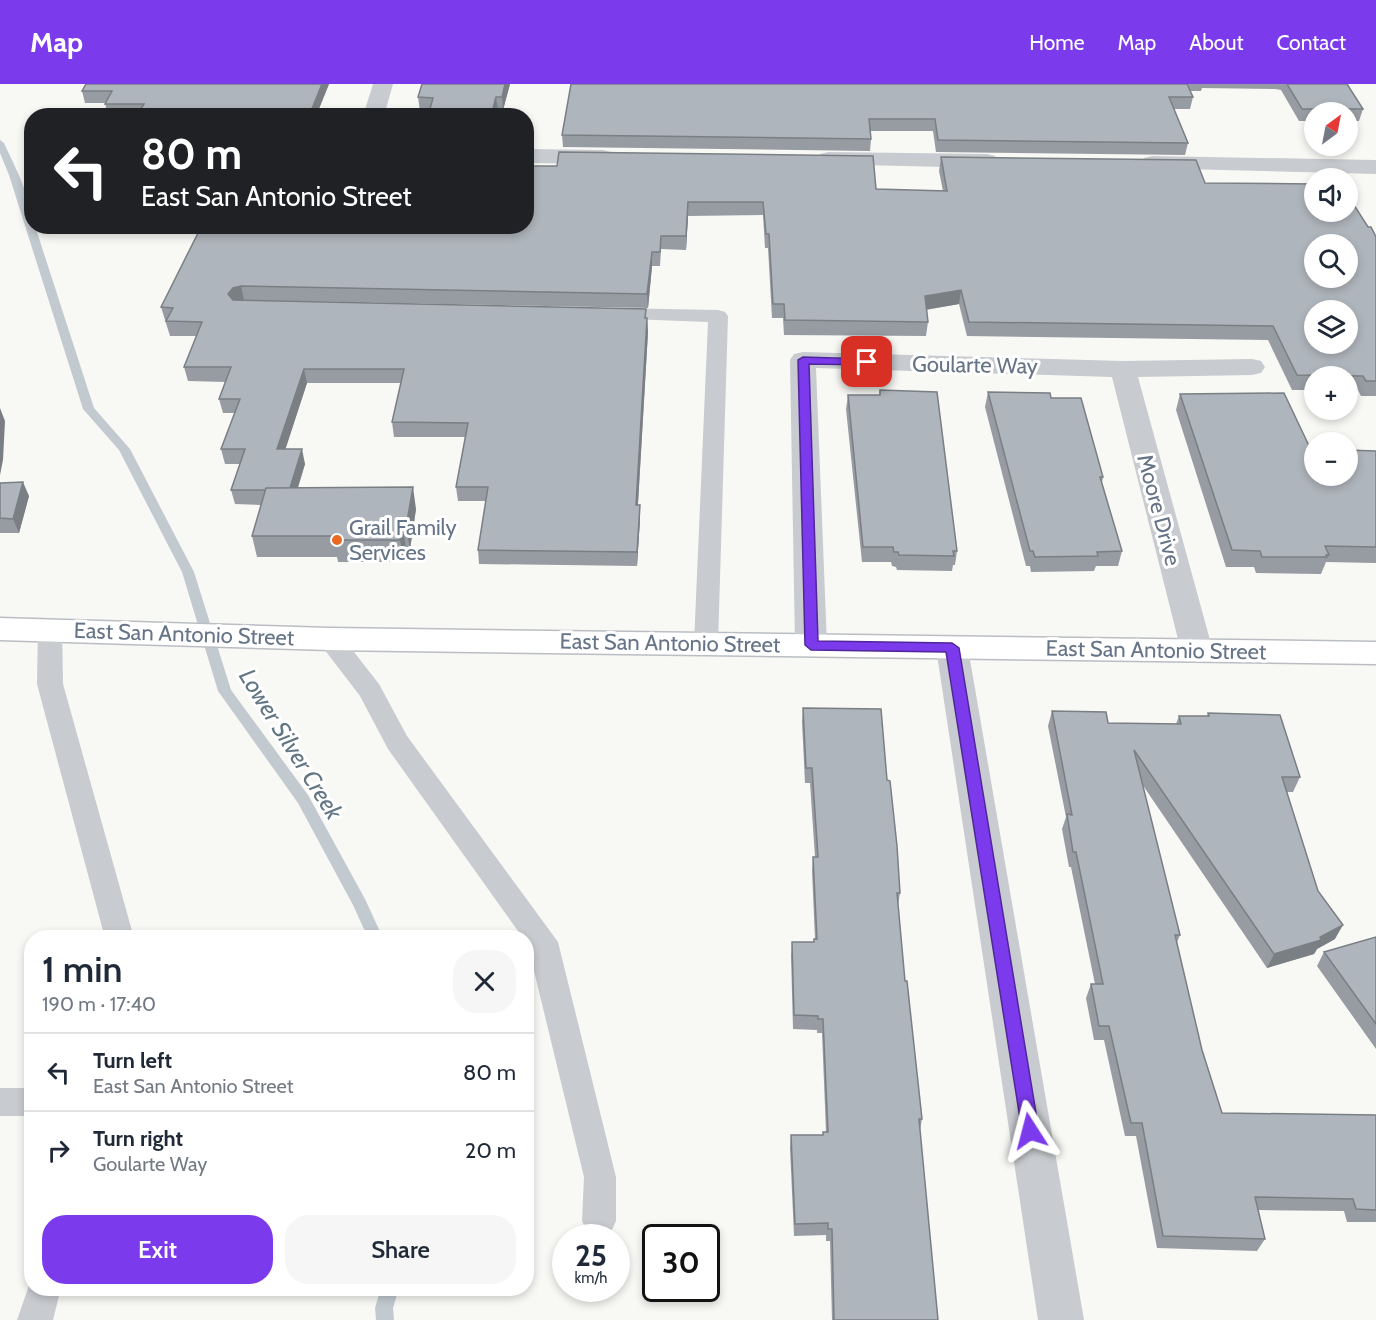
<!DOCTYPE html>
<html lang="en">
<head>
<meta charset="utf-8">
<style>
  :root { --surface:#fff; --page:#f6f6f7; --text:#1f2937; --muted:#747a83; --line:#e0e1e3; --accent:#7c3aed }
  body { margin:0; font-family:Cabin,sans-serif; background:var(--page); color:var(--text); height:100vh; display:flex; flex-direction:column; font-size:22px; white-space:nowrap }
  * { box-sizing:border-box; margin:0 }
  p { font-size:20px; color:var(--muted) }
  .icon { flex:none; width:33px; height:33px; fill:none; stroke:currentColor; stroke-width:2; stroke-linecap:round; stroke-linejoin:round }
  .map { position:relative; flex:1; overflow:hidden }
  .details { position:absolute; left:24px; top:846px; width:510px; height:366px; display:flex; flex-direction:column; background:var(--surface); border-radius:24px; box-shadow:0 3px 9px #0003 }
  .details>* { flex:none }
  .guide { position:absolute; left:24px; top:24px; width:510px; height:126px; border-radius:24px; box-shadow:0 3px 9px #0003; background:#202124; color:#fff; overflow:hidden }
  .needle { width:39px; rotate:32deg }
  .buttons { position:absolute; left:1304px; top:18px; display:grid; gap:12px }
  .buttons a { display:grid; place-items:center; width:54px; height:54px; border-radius:50%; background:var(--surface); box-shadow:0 3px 9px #0003; font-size:30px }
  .speed { position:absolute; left:552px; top:1140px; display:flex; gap:12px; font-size:30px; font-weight:700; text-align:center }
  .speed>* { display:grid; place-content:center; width:78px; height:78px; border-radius:50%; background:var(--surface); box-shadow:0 3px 9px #0003; line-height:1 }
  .speed small { font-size:15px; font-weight:400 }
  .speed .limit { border:3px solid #111; border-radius:9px; background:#fff; color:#111 }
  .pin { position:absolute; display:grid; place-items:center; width:51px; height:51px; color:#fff; margin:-26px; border-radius:12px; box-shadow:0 3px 9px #0006 }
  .me { position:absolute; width:66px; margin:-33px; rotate:351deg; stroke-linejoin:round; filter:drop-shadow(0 0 4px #0008) }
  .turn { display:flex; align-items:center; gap:21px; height:126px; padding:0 18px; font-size:27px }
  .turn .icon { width:78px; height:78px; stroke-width:2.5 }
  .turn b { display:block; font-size:42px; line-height:51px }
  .round { display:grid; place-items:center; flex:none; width:63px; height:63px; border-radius:24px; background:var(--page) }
  .summary { display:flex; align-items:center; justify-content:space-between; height:102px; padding:0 18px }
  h1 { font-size:36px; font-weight:600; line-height:45px }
  .primary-button { display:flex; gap:12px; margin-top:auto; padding:12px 18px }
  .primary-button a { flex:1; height:69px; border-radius:24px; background:var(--accent); color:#fff; font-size:24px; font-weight:600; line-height:69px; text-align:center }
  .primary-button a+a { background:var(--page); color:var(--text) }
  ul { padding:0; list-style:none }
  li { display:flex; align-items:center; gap:18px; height:78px; padding:0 18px; border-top:2px solid var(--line) }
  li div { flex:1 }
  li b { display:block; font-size:22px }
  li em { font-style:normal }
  header { display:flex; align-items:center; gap:36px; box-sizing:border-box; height:84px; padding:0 30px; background:var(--accent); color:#fff }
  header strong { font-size:28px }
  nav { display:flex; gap:33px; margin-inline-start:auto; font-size:21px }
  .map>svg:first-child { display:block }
</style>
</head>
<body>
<header>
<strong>Map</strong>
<nav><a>Home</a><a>Map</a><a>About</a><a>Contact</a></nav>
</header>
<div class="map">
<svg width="1376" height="1236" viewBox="0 0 1376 1236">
  <rect width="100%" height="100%" fill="#f8f8f5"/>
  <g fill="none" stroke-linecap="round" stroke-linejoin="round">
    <path fill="#c2cad0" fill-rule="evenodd" d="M 0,56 L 4,59 C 16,85 32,114 32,142 L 35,142 L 94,324 L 130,365 L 194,488 L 231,606 L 308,711 L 365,815 L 383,854 L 368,854 L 353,821 L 298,719 L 218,607 L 182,488 L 119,366 L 83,325 L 9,91 L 0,69 Z
      M 381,1204 L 399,1204 L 393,1224 L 394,1236 L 376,1236 L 375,1224 Z"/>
    <g stroke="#babec3" stroke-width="3">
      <path id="secondary" d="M 0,534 L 330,544 L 1376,558 L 1376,580 L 330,566 L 0,556 Z"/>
    </g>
    <path fill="#c8cbcf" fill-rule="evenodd" d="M 611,224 L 718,226 L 725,228 L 728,232 L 718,560 L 715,566 L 706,569 L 697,566 L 694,560 L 708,238 L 604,234 L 601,230 L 604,226 Z
      M 50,537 L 59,540 L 62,546 L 63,600 L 134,854 L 105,854 L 37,600 L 38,546 L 41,540 Z
      M 330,546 L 339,549 L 379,600 L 407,652 L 558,858 L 616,1093 L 616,1137 L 611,1148 L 599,1153 L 587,1148 L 582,1137 L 584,1093 L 526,854 L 523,854 L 388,665 L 360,612 L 321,561 L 318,555 L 321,549 Z
      M 0,1004 L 32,1004 L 32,1032 L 0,1032 Z
      M 32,1193 L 32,1204 L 61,1204 L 53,1236 L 17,1236 Z"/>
    <path fill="#c8cbcf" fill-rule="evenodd" d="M 373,0 L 393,0 L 384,32 L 363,32 Z
      M 526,65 L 603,66 L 611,68 L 614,73 L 611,78 L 603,80 L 526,79 Z
      M 828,68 L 987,70 L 995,72 L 998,77 L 995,82 L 987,84 L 820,80 L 817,75 L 820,70 Z
      M 1152,72 L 1376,76 L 1376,90 L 1144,84 L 1141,79 L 1144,74 Z
      M 803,268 L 1123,277 L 1252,275 L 1261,277 L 1265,283 L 1261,289 L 1252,291 L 1138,293 L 1213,567 L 1208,575 L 1197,578 L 1186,575 L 1181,567 L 1112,293 L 816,284 L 827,561 L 822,569 L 811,572 L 800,569 L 795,561 L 790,276 L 794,270 Z
      M 952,553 L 963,556 L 968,564 L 1084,1236 L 1038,1236 L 936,564 L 941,556 Z"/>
    <use href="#secondary" fill="#fff" fill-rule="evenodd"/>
  </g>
  <path fill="#969ca2" d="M 86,0 L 329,0 L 316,32 L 108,32 L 105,19 L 85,19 L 82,7 Z
    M 422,0 L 510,0 L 503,26 L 420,27 L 418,13 Z
    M 571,0 L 1347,0 L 1363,25 L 1359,37 L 1347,37 L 1347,28 L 1314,28 L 1314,37 L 1299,37 L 1281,6 L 1275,5 L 1202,4 L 1201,7 L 1190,7 L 1193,13 L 1190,25 L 1174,25 L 1188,59 L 1185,71 L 936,68 L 933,47 L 870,47 L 871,55 L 870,67 L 563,63 L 562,51 Z
    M 941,73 L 1205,99 L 1368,143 L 1376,153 L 1376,312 L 1361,312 L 1358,306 L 1347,306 L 1347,292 L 1314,292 L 1314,306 L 1292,306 L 1268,256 L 967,252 L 959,220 L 926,226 L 928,238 L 926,252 L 784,251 L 783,234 L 772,234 L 768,164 L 765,164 L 763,131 L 688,132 L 686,166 L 661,165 L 660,182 L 652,182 L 648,224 L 242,216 L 646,225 L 646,234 L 647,234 L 648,248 L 638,421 L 640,435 L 637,482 L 479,480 L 478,466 L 486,417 L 458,417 L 456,403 L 465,353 L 394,353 L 392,338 L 401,299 L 307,299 L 285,365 L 305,380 L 298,404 L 416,425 L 410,465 L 406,465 L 404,478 L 338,478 L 337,473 L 257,473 L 252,452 L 261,421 L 235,420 L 231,406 L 240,380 L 225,380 L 221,365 L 235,329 L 223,329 L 219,315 L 226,298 L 188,297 L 184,283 L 197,252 L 170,252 L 161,223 L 198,150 L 196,142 L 526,82 L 876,105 L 943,107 L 939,87 Z
    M 880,306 L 957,467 L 955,481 L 953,481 L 952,487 L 897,486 L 896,483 L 892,482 L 891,478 L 862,478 L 846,325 L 848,311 L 879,311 Z
    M 988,308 L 1051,314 L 1103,393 L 1102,399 L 1122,467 L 1118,482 L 1096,482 L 1094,487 L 1031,488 L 1030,482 L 1026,482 L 985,323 Z
    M 1180,310 L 1311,366 L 1376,367 L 1376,479 L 1326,478 L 1321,490 L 1256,489 L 1254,483 L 1226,483 L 1176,326 Z
    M 0,399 L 29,412 L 19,449 L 0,449 Z
    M 803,624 L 887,696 L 900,809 L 898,821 L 905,897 L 922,1035 L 920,1046 L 938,1236 L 832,1236 L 830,1157 L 826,1157 L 826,1151 L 794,1152 L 790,1064 L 791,1051 L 822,1051 L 826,1048 L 822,949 L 817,949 L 817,946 L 793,945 L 791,872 L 792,858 L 814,858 L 815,855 L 812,787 L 813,773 L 815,773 L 810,699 L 805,699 L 802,638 Z
    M 1052,627 L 1108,639 L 1176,640 L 1179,632 L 1207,632 L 1208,629 L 1300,693 L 1293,708 L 1287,708 L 1318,807 L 1335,855 L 1317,865 L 1314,870 L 1267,884 L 1142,700 L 1180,851 L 1177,858 L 1202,966 L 1222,1029 L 1376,1031 L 1376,1138 L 1347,1138 L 1344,1127 L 1258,1126 L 1265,1155 L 1257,1167 L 1157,1164 L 1136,1052 L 1125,1052 L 1104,956 L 1094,956 L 1086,914 L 1091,900 L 1095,900 L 1071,783 L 1069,783 L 1062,745 L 1066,733 L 1048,642 Z
    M 1376,853 L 1376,965 L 1317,882 L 1324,868 Z"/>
  <path fill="#7a7f84" d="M 322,0 L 329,0 L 316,32 L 309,32 Z
    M 505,0 L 510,0 L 503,26 L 502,13 Z
    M 496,13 L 498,26 L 496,32 L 491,32 Z
    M 688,118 L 688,132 L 686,166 L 686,152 Z
    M 652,168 L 652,182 L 648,224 L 647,210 Z
    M 241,202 L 244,216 L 236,218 L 232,224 L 228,210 L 233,204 Z
    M 961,206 L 959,220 L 923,226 L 925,212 Z
    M 647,234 L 648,248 L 637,435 L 636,421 Z
    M 304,285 L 307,299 L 281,379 L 277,365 Z
    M 0,324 L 5,337 L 3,376 L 0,391 Z
    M 302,365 L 305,380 L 292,421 L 289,407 Z
    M 23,398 L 29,412 L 19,449 L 13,435 Z
    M 413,403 L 416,425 L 410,465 L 406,443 Z
    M 640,421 L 640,435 L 637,482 L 637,468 Z
    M 403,443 L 406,465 L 404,478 L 400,456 Z
    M 1343,841 L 1335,855 L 1317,865 L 1314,870 L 1267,884 L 1274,870 L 1320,853 Z"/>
  <path fill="#afb5bc" stroke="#7a7f84" stroke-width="1.5" fill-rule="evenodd" d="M 86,0 L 322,0 L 309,32 L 136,32 L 144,20 L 105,20 L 112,7 L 82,7 Z
    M 422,0 L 505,0 L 502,13 L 496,13 L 491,32 L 428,32 L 433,14 L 418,13 Z
    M 571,0 L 1187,0 L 1193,13 L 1169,13 L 1188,59 L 938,56 L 935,35 L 869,35 L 871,55 L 562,51 Z
    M 1287,0 L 1347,0 L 1363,25 L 1302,25 Z
    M 559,68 L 873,72 L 876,105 L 947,107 L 941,73 L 1196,76 L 1205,99 L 1314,100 L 1314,128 L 1347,128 L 1347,110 L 1368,143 L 1371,143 L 1376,153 L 1376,297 L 1366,297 L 1363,292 L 1297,291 L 1273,242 L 969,238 L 961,206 L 925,212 L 928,238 L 785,236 L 784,220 L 773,220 L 769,150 L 766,150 L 763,118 L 688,118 L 686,152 L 661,152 L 660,168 L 652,168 L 647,210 L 241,202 L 233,204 L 228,210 L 233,216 L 646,225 L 645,234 L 647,234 L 636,421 L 640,421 L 637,468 L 478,466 L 488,403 L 456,403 L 468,339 L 392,338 L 404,285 L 304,285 L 277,365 L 302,365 L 290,404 L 266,404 L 265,406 L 231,406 L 245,365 L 221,365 L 240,315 L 219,315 L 231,283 L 184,283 L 202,238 L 166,237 L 173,224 L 161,223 L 201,143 L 196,142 L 526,142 L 526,82 L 557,82 ZM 1314,160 L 1347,160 L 1347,194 L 1314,194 ZM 1314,226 L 1347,226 L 1347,260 L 1314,260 Z
    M 880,306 L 937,308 L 957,467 L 953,467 L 954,472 L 899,471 L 898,468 L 894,468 L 893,463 L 863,463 L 848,311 L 880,311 Z
    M 988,308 L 1050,309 L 1051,314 L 1081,314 L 1103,393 L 1100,393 L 1122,467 L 1097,468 L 1098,472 L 1035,473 L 1033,467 L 1030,467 Z
    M 1284,309 L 1311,366 L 1314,366 L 1314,392 L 1347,392 L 1347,366 L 1376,367 L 1376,463 L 1325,462 L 1329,471 L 1326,471 L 1327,473 L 1262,473 L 1260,467 L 1232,466 L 1180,310 Z
    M 23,398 L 13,435 L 0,434 L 0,399 Z
    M 413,403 L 406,443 L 403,443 L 400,456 L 333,456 L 335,452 L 252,452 L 266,404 Z
    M 803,624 L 881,625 L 887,696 L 890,697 L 897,762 L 900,809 L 897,809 L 905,897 L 907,897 L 922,1035 L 919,1035 L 938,1236 L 834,1236 L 832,1145 L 828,1145 L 828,1139 L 795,1140 L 791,1051 L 823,1051 L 823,1048 L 828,1048 L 823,935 L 818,935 L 818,932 L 794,931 L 792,858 L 814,858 L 814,855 L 817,855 L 813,773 L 818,773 L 812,684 L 806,684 Z
    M 1052,627 L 1106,628 L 1108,639 L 1181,640 L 1179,632 L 1209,632 L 1208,629 L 1280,631 L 1300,693 L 1282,693 L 1318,807 L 1343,841 L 1320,853 L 1321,856 L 1274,870 L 1134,666 L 1180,851 L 1175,851 L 1202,966 L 1222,1029 L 1376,1031 L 1376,1126 L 1356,1125 L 1353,1115 L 1255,1113 L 1265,1155 L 1163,1152 L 1142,1039 L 1131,1039 L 1109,942 L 1099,942 L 1091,900 L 1103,900 L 1076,768 L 1073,768 L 1067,730 L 1072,731 Z
    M 1376,853 L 1376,940 L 1324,868 Z"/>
  <path fill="#7c3aed" stroke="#51269a" stroke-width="1.5" d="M 803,273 L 867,275 L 873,278 L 867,281 L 809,280 L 818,557 L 952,559 L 959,564 L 1039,1047 L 1036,1053 L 1030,1055 L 1024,1053 L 1022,1047 L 946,568 L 811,566 L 805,561 L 798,276 Z"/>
  <circle fill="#ea6923" stroke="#fff" stroke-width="2" cx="337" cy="456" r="6"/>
  <g text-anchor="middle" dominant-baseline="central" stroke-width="6" stroke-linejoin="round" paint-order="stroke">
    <g font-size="22" fill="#667487" stroke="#fff">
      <text transform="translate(975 281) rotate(1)">Goularte Way</text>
      <text transform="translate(1159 426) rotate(75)">Moore Drive</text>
      <text transform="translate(184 550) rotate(2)">East San Antonio Street</text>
      <text transform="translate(670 559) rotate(1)">East San Antonio Street</text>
      <text transform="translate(1156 566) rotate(1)">East San Antonio Street</text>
    </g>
    <g font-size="22" fill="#667487" stroke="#fff" text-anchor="start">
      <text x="349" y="443">Grail Family<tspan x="349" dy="25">Services</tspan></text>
    </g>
    <g font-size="24" font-style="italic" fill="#627683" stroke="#fff">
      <text transform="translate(291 660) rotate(58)">Lower Silver Creek</text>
    </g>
  </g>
</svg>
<div class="buttons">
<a><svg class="needle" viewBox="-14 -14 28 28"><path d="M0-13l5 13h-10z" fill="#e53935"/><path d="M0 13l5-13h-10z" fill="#747a83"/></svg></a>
<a><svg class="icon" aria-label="sound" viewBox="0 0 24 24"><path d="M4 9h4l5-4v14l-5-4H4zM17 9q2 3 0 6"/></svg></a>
<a><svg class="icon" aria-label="search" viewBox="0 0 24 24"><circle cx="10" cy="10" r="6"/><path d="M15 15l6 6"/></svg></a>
<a><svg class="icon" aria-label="layers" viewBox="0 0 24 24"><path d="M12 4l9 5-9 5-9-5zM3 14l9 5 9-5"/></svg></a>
<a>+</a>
<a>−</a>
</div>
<div class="speed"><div>25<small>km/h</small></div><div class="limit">30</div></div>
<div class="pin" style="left:867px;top:278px;background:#d93025"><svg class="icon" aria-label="arrive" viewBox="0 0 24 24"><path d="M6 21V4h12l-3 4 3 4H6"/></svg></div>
<svg class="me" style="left:1030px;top:1047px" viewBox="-20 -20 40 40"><path d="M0-17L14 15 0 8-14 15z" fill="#7c3aed" stroke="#fff" stroke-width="4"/></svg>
<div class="guide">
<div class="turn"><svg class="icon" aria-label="left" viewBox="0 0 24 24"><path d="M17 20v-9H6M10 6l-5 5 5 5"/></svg><div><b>80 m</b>East San Antonio Street</div></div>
</div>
<section class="details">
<div class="summary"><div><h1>1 min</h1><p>190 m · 17:40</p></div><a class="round"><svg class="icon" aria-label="close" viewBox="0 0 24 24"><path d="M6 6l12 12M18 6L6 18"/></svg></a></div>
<ul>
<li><svg class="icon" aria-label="left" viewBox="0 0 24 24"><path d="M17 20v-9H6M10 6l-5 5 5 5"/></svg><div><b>Turn left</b><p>East San Antonio Street</p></div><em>80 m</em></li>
<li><svg class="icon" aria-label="right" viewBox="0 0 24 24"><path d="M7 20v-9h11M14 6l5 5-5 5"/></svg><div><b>Turn right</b><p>Goularte Way</p></div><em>20 m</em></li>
</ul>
<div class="primary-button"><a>Exit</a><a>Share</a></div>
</section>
</div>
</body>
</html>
